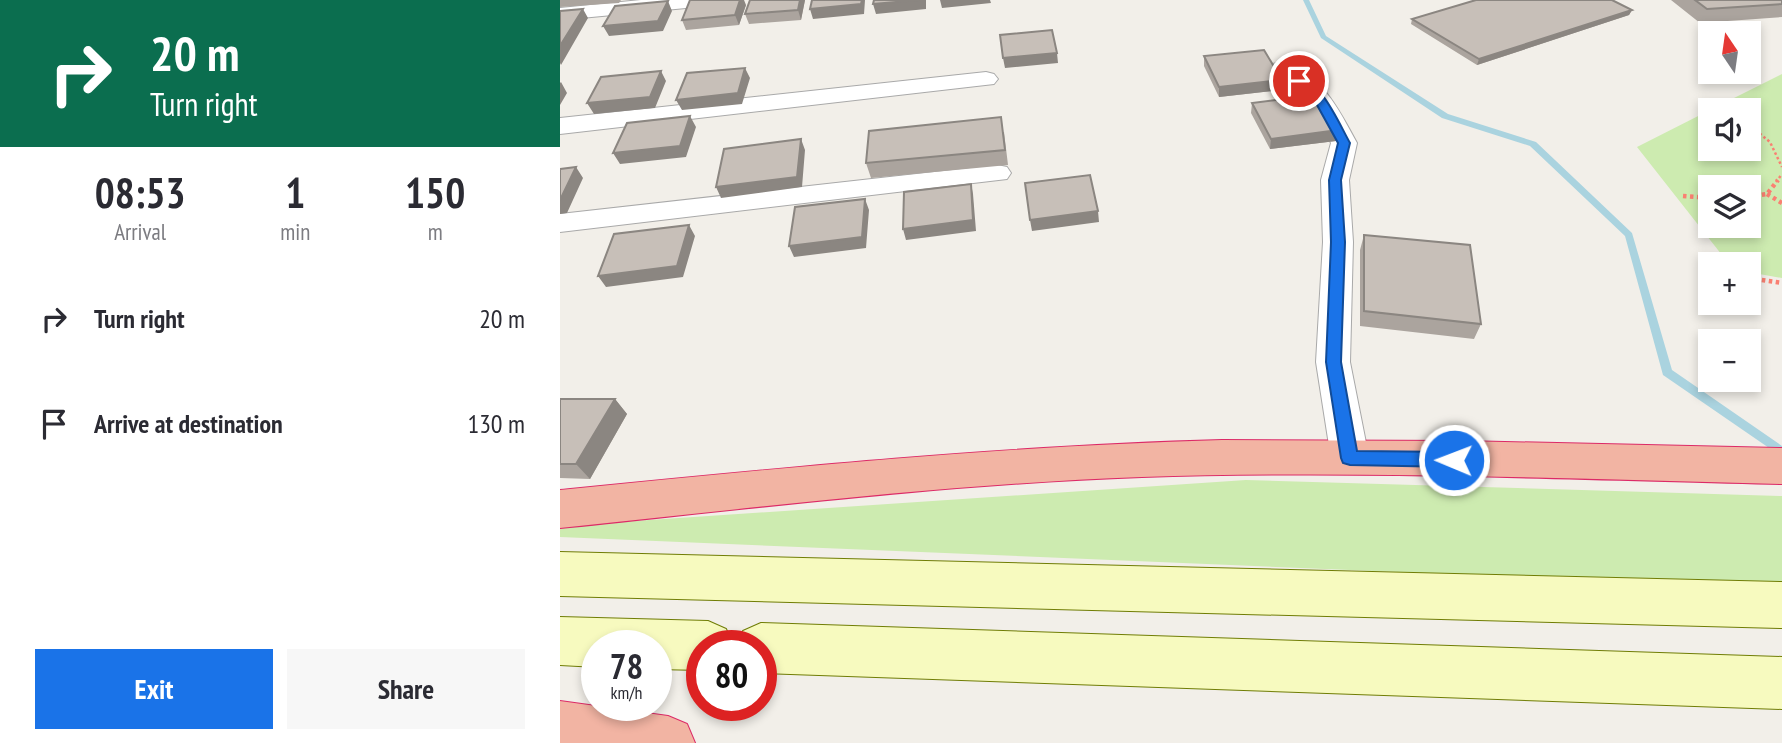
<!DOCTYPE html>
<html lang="en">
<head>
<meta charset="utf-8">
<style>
  :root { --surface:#fff; --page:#f7f7f7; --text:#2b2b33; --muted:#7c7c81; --accent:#1a73e8 }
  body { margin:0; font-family:"PT Sans Narrow",sans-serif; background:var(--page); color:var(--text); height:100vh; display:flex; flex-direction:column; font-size:26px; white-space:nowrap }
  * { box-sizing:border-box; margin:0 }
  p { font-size:23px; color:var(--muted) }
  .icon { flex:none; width:38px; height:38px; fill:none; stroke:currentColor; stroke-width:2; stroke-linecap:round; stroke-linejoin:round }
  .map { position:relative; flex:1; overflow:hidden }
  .side { display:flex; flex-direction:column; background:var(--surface); width:560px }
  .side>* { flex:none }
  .banner { background:#0b6e4f; color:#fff; overflow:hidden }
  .needle { width:46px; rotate:347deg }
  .buttons { position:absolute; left:1138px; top:21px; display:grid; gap:14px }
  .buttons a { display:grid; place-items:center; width:63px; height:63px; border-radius:0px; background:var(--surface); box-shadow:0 4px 10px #0003; font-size:35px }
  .speed { position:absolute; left:21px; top:630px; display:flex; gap:14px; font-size:35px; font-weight:700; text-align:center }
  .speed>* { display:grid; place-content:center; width:91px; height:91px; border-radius:50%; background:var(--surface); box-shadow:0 4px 10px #0003; line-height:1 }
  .speed small { font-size:18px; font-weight:400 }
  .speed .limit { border:10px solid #d22; background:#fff; color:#111 }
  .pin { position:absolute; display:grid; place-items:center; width:60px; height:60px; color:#fff; margin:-30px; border:4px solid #fff; border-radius:50%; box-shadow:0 2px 7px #0007 }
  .me { position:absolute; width:77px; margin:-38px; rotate:271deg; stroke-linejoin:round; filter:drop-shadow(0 0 5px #0008) }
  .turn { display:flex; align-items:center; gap:24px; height:147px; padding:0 35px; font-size:32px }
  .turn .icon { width:91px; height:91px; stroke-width:2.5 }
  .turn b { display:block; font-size:49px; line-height:60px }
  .eta { display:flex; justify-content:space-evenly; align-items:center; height:119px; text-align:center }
  .eta b { font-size:42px; font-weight:600; line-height:49px }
  .button { display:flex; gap:14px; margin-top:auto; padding:14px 35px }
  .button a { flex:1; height:80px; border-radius:0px; background:var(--accent); color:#fff; font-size:28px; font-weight:600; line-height:80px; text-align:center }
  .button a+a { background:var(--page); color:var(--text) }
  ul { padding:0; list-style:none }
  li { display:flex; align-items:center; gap:21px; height:105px; padding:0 35px }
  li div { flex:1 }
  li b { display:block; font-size:26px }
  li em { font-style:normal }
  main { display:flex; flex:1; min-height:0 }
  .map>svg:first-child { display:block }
</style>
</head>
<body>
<main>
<section class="side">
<div class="banner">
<div class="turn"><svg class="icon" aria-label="right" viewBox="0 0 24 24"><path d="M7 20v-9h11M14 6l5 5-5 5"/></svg><div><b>20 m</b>Turn right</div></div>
</div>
<div class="eta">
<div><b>08:53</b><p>Arrival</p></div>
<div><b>1</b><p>min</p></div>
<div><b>150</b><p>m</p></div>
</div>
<ul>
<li><svg class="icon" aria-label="right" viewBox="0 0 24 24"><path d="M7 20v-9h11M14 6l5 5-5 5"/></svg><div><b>Turn right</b></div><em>20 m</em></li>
<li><svg class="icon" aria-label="arrive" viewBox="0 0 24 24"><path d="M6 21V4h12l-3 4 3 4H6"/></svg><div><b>Arrive at destination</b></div><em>130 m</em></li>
</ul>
<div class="button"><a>Exit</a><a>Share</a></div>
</section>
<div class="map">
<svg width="1222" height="743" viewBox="0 0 1222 743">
  <rect width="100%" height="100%" fill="#f2efe9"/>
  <path fill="#cdebb0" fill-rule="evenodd" d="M 1222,74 L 1222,278 L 1188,272 L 1188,264 L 1169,264 L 1077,147 L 1150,110 L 1150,149 L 1188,149 L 1188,110 L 1150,110 ZM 1150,187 L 1188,187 L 1188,226 L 1150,226 Z
    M 686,480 L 1222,496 L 1222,588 L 0,537 L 0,526 Z"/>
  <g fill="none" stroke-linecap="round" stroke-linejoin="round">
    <path fill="#aad3df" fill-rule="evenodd" d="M 743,0 L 749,0 L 766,36 L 888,114 L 976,142 L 1072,233 L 1112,370 L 1222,446 L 1222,457 L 1103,375 L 1065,236 L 970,146 L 882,118 L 761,38 Z"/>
    <g stroke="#a9a9a9" stroke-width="2">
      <path id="minor" d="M 81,0 L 157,0 L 154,4 L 147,6 L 0,20 L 0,8 Z
        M 721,62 C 761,72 779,110 797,143 L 789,180 L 793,242 L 790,362 L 809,458 L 804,469 L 790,474 L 776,469 L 771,458 L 756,362 L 763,242 L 761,180 L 771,143 L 747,98 L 709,69 L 713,64 Z
        M 426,72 L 434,74 L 438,79 L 434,84 L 0,134 L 0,118 Z
        M 437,165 L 447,167 L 451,173 L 447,179 L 0,232 L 0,214 Z"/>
    </g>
    <g stroke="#707d05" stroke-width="2">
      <path id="secondary" d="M 0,552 L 1222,582 L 1222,628 L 0,596 Z
        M 0,617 L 148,621 L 166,629 L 173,646 L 142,646 L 142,670 L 96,669 L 96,646 L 37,646 L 37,667 L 0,665 Z
        M 201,623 L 1222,657 L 1222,709 L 201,673 L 201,646 L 177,646 L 183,631 Z"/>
    </g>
    <g stroke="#dc2a67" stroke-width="2">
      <path id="trunk" d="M 662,440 L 902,441 L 1222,448 L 1222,484 C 1009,479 795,470 582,477 C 387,484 194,508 0,528 L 0,490 C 221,468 440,446 662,440 Z
        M 0,701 L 108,716 L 127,724 L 135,743 L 0,743 Z"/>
    </g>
    <path stroke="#fa8072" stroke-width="2.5" stroke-dasharray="2.5 2.5" stroke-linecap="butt" d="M 1188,124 L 1210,142 L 1222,167
      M 1216,182 L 1222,174"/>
    <path stroke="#fa8072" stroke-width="4.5" stroke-dasharray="3.5 3.5" stroke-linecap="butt" d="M 1207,194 L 1222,203
      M 1123,196 L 1150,198
      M 1188,197 L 1207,194 L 1218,180
      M 1188,278 L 1222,283"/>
    <use href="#minor" fill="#fff" fill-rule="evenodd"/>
    <use href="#secondary" fill="#f7fabf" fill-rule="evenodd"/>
    <use href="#trunk" fill="#f2b4a3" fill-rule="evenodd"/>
  </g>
  <path fill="#aba49e" d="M 0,0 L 61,0 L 59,3 L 0,7 Z
    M 190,0 L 245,0 L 241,20 L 189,24 L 185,14 Z
    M 1111,0 L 1222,0 L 1222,17 L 1140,23 Z
    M 186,5 L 179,25 L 126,30 L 122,20 Z
    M 1072,10 L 1069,15 L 917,65 L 851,24 L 852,19 Z
    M 644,56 L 722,80 L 721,90 L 659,97 L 644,66 Z
    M 692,103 L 778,130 L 776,141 L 710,149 L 691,113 Z
    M 444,132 L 448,165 L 311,178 L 306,163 Z
    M 804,235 L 921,324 L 914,339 L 800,326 L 800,250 Z
    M 0,399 L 55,399 L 67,414 L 30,479 L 0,478 Z"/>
  <path fill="#8b8681" d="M 180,0 L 184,0 L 186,5 L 179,25 L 175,15 Z
    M 240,0 L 245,0 L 241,20 L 238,10 Z
    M 302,0 L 305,0 L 304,14 L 253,19 L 250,9 Z
    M 359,0 L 366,0 L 366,9 L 316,14 L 313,4 Z
    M 380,0 L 430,0 L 431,3 L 382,8 Z
    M 108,1 L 112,11 L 103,31 L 49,36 L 43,26 Z
    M 23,9 L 28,18 L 1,65 L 0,63 L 0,46 Z
    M 1072,10 L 1069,15 L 917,65 L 919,59 Z
    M 497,53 L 498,63 L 445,68 L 443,58 Z
    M 185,68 L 190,78 L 182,104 L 122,110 L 116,100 Z
    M 101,71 L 106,81 L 95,108 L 34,114 L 27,103 Z
    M 722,80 L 721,90 L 659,97 L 659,87 Z
    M 1,82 L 7,93 L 0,105 L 0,83 Z
    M 130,116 L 136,127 L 126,157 L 60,164 L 53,153 Z
    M 778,130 L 776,141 L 710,149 L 711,139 Z
    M 241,139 L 245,150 L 242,187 L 161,198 L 156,187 Z
    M 16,167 L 23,178 L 7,213 L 0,214 L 0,200 Z
    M 411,184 L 413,194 L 416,231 L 346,240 L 343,229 Z
    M 305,199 L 309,210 L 306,248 L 234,257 L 229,246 Z
    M 538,211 L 539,222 L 472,231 L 470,220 Z
    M 129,225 L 135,236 L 123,277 L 46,287 L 38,276 Z
    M 55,399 L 67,414 L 30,479 L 16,464 Z"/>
  <path fill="#c7bfb8" stroke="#8b8681" stroke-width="2" d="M 130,0 L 180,0 L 175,15 L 122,20 Z
    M 190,0 L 240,0 L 238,10 L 185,14 Z
    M 252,0 L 302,0 L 301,4 L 250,9 Z
    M 314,0 L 359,0 L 313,4 Z
    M 916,0 L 1052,0 L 1072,10 L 919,59 L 852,19 Z
    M 1135,0 L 1222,0 L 1222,4 L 1147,9 Z
    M 108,1 L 98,21 L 43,26 L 55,6 Z
    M 23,9 L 0,46 L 0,11 Z
    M 492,30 L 497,53 L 443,58 L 440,35 Z
    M 704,50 L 722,80 L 659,87 L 644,56 Z
    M 185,68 L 178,93 L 116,100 L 127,73 Z
    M 101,71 L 90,97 L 27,103 L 41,77 Z
    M 756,95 L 778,130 L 711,139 L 692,103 Z
    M 130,116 L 120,146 L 53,153 L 67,123 Z
    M 441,117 L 445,150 L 306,163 L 309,131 Z
    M 241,139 L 237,177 L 156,187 L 164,149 Z
    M 16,167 L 0,200 L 0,169 Z
    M 530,175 L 538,211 L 470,220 L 465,183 Z
    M 411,184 L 413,220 L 343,229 L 344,192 Z
    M 305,199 L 302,237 L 229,246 L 235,207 Z
    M 129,225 L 117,266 L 38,276 L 54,234 Z
    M 804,235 L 910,245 L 921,324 L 804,311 Z
    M 0,399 L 55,399 L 16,464 L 0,464 Z"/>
  <path fill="#1a73e8" stroke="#114b97" stroke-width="2" d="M 735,79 C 760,76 779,124 790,143 L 781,180 L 785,242 L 781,362 L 797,451 L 894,452 L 901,454 L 903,460 L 901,465 L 894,467 L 790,465 L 783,463 L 781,458 L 766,362 L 771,242 L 769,180 L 778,143 L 752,96 L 735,84 Z"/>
</svg>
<div class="buttons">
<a><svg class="needle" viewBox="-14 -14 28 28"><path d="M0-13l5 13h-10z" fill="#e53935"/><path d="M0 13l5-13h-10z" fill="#7c7c81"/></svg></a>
<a><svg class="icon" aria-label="sound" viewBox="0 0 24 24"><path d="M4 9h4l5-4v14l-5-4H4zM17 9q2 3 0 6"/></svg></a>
<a><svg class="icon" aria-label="layers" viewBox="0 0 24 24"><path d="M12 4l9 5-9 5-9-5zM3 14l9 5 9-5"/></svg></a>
<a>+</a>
<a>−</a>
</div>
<div class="speed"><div>78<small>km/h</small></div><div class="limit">80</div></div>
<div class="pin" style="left:739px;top:81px;background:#d93025"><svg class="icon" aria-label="arrive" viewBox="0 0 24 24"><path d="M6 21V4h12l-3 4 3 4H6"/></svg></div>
<svg class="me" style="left:894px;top:460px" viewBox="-20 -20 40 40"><circle r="17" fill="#1a73e8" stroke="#fff" stroke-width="3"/><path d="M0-11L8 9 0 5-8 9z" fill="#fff"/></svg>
</div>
</main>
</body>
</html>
